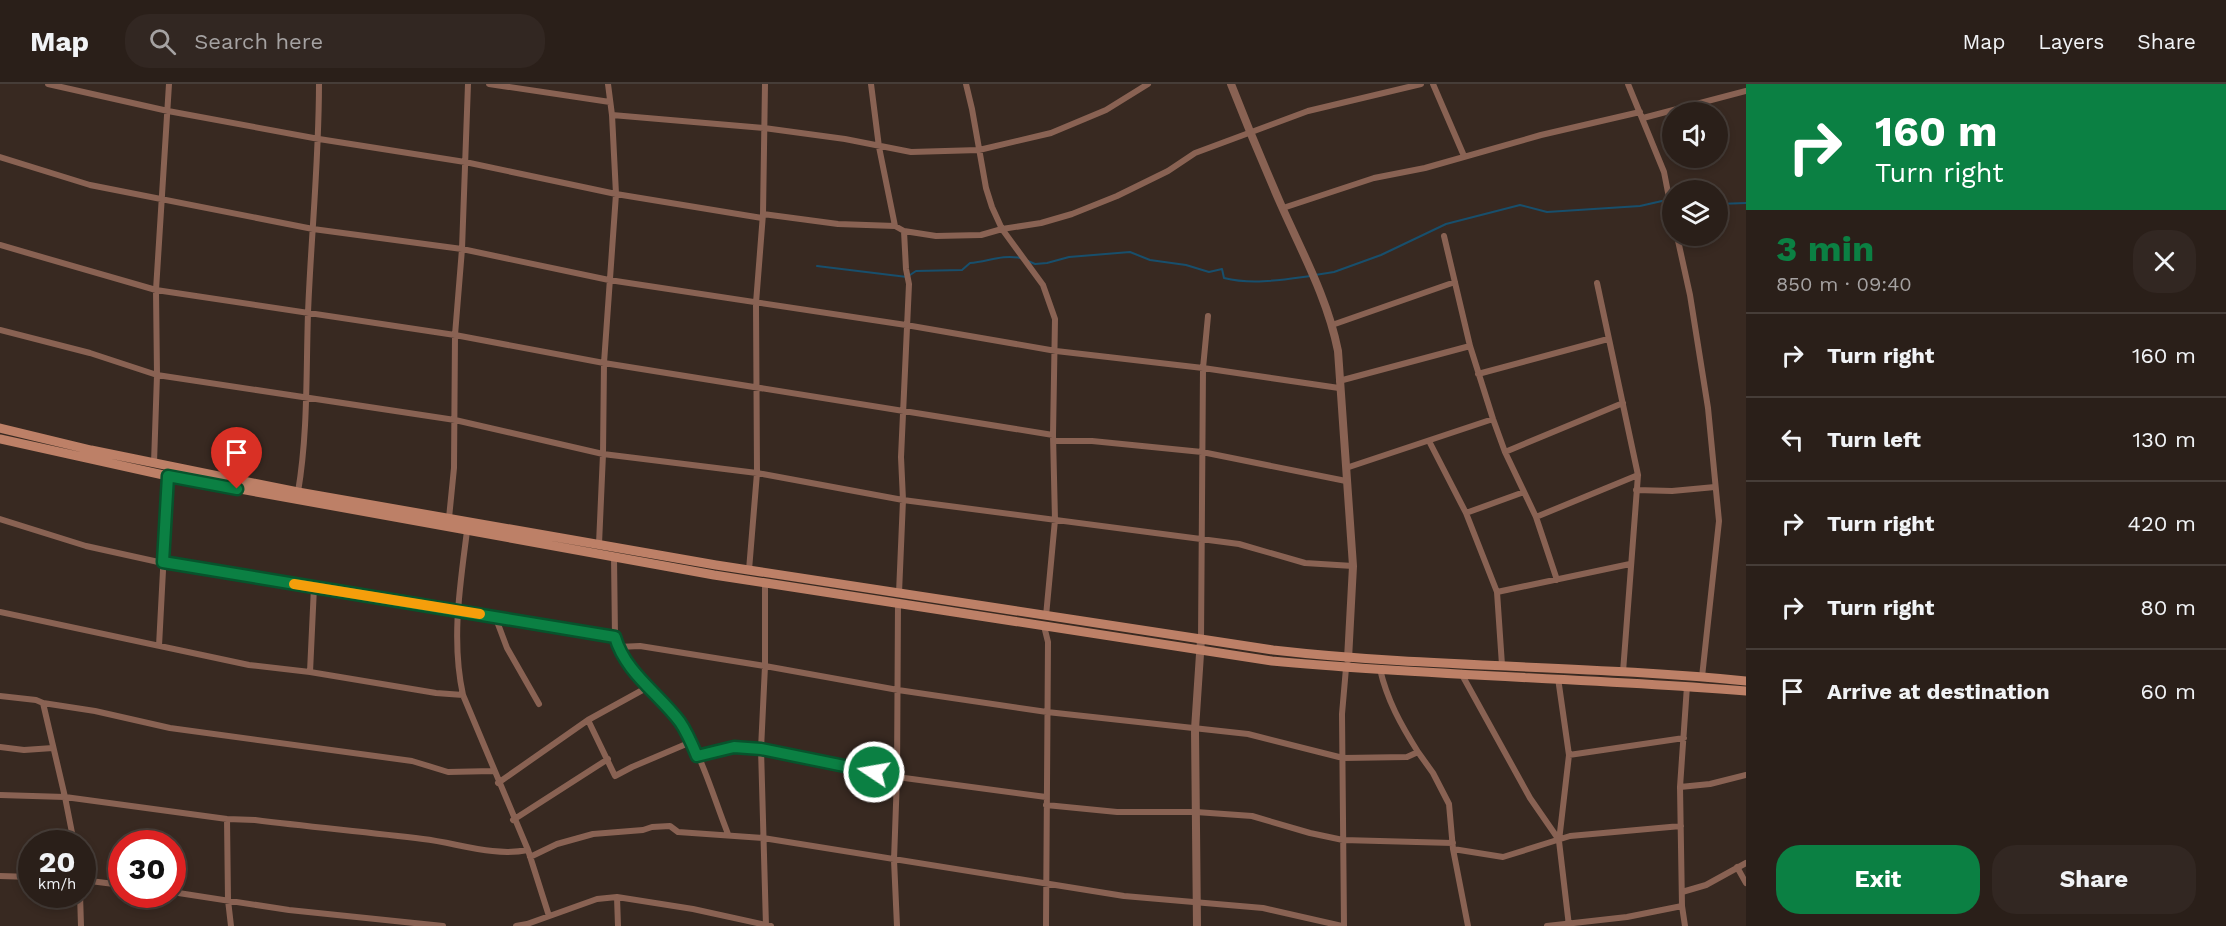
<!DOCTYPE html>
<html lang="en">
<head>
<meta charset="utf-8">
<style>
  :root { --surface:#2a1f19; --page:#322722; --text:#f1f3f6; --muted:#a5a2a2; --line:#463d38; --accent:#0b8043 }
  body { margin:0; font-family:"Work Sans",sans-serif; background:var(--page); color:var(--text); height:100vh; display:flex; flex-direction:column; font-size:22px; white-space:nowrap }
  * { box-sizing:border-box; margin:0 }
  p { font-size:20px; color:var(--muted) }
  .icon { flex:none; width:33px; height:33px; fill:none; stroke:currentColor; stroke-width:2; stroke-linecap:round; stroke-linejoin:round }
  .map { position:relative; flex:1; overflow:hidden }
  .side { display:flex; flex-direction:column; background:var(--surface); width:480px }
  .side>* { flex:none }
  .guide { background:#0b8043; color:#fff; overflow:hidden }
  .fabs { position:absolute; left:1662px; top:18px; display:grid; gap:12px }
  .fabs a { display:grid; place-items:center; width:66px; height:66px; border-radius:50%; background:var(--surface); box-shadow:0 3px 9px #0003,0 0 0 2px var(--line); font-size:30px }
  .speed { position:absolute; left:18px; top:746px; display:flex; gap:12px; font-size:30px; font-weight:700; text-align:center }
  .speed>* { display:grid; place-content:center; width:78px; height:78px; border-radius:50%; background:var(--surface); box-shadow:0 3px 9px #0003,0 0 0 2px var(--line); line-height:1 }
  .speed small { font-size:15px; font-weight:400 }
  .speed .limit { border:9px solid #d22; background:#fff; color:#111 }
  .pin { position:absolute; display:grid; place-items:center; width:51px; height:51px; color:#fff; margin:-62px -26px; border-radius:50% 50% 50% 0; rotate:-45deg; box-shadow:0 0 6px #0007 }
  .pin .icon { rotate:45deg }
  .me { position:absolute; width:66px; margin:-33px; rotate:282deg; stroke-linejoin:round; filter:drop-shadow(0 0 4px #0008) }
  .turn { display:flex; align-items:center; gap:21px; height:126px; padding:0 30px; font-size:27px }
  .turn .icon { width:78px; height:78px; stroke-width:2.5 }
  .turn b { display:block; font-size:42px; line-height:51px }
  .round { display:grid; place-items:center; flex:none; width:63px; height:63px; border-radius:24px; background:var(--page) }
  .headline { display:flex; align-items:center; justify-content:space-between; height:102px; padding:0 30px }
  h1 { font-size:36px; font-weight:700; line-height:45px; color:var(--accent) }
  .action { display:flex; gap:12px; margin-top:auto; padding:12px 30px }
  .action a { flex:1; height:69px; border-radius:24px; background:var(--accent); color:#fff; font-size:24px; font-weight:700; line-height:69px; text-align:center }
  .action a+a { background:var(--page); color:var(--text) }
  ul { padding:0; list-style:none }
  li { display:flex; align-items:center; gap:18px; height:84px; padding:0 30px; border-top:2px solid var(--line) }
  li div { flex:1 }
  li b { display:block; font-size:22px }
  li em { font-style:normal }
  header { display:flex; align-items:center; gap:36px; box-sizing:border-box; height:84px; padding:0 30px; background:var(--surface); border-bottom:2px solid var(--line) }
  header strong { font-size:28px }
  nav { display:flex; gap:33px; margin-inline-start:auto; font-size:21px }
  .search { width:420px; height:54px; background:var(--page); display:flex; align-items:center; gap:15px; box-sizing:border-box; padding:0 21px; border-radius:24px; color:var(--muted); font-size:22px }
  main { display:flex; flex:1; min-height:0 }
  .map>svg:first-child { display:block }
</style>
</head>
<body>
<header>
<strong>Map</strong>
<div class="search"><svg class="icon" aria-label="search" viewBox="0 0 24 24"><circle cx="10" cy="10" r="6"/><path d="M15 15l6 6"/></svg>Search here</div>
<nav><a>Map</a><a>Layers</a><a>Share</a></nav>
</header>
<main>
<div class="map">
<svg width="1746" height="842" viewBox="0 0 1746 842">
  <rect width="100%" height="100%" fill="#382921"/>
  <g fill="none" stroke-linecap="round" stroke-linejoin="round">
    <path stroke="#184f6c" stroke-width="2" d="M 1718,120 L 1746,119
      M 1028,177 L 1035,180 L 1047,179 L 1069,173 L 1130,168 L 1150,176 L 1186,181 L 1209,188 L 1222,185 L 1224,194 C 1252,201 1281,196 1310,192
      M 817,182 L 907,193 L 916,187 L 962,186 L 970,179 C 987,178 1002,170 1020,174
      M 1315,191 L 1334,188 L 1381,171 L 1446,140 L 1520,121 L 1547,128 L 1640,122 L 1662,117 L 1670,121"/>
    <path stroke="#896253" stroke-width="6" d="M 48,0 L 168,27 L 319,55 L 465,78 L 616,110 L 762,134
      M 489,0 L 610,18
      M 871,0 L 879,63 L 895,142
      M 966,0 L 972,25 L 986,104 L 992,123 L 1002,145 L 1043,201 L 1055,235 L 1053,351 L 1055,436 L 1046,532
      M 1433,0 L 1464,72
      M 1628,0 L 1664,88 L 1672,129
      M 612,31 L 764,44 L 845,55 L 911,68 L 979,66 L 1051,49 L 1106,26 L 1148,0
      M 1643,34 L 1746,7
      M 0,73 L 90,101 L 313,145 L 462,165 L 609,196 L 906,241 L 1056,267 L 1203,284 L 1339,304
      M 1283,124 L 1374,94 L 1425,84 L 1541,51 L 1640,28
      M 763,130 L 838,140 L 895,142 L 904,147 L 936,152 L 981,151 L 1002,145 L 1041,139 L 1072,130 L 1117,112 L 1168,87 L 1195,69 L 1308,27 L 1421,0
      M 1444,152 L 1470,262 L 1493,335 L 1505,368 L 1536,433 L 1557,496
      M 1677,152 L 1690,211 L 1708,324 L 1719,437 L 1702,593
      M 0,161 L 156,206 L 455,251 L 604,279 L 1053,351
      M 1597,199 L 1638,391 L 1623,588
      M 1332,241 L 1455,198
      M 0,246 L 90,269 L 157,291 L 455,336 L 603,370 L 757,389 L 903,416 L 1239,460 L 1305,479 L 1353,482
      M 1478,290 L 1608,255
      M 1339,297 L 1470,262
      M 1054,357 L 1092,357 L 1202,368 L 1346,397
      M 1429,357 L 1466,429 L 1497,508 L 1502,581
      M 1505,368 L 1623,319
      M 154,379 L 157,291 L 156,206 L 169,0
      M 1346,384 L 1493,335
      M 1636,406 L 1672,407 L 1715,403
      M 298,408 C 308,349 306,288 308,229 C 311,153 319,77 319,0
      M 1466,429 L 1524,408
      M 1536,433 L 1638,391
      M 449,434 L 454,384 L 455,251 L 462,165 L 468,0
      M 0,435 L 86,462 L 163,479 L 615,553
      M 467,447 C 460,502 451,556 463,611 L 528,766 L 549,832
      M 599,460 L 603,370 L 604,279 L 616,110 L 612,31 L 608,0
      M 614,473 L 615,553 C 625,590 661,610 681,640 C 702,671 714,715 728,750
      M 749,486 L 757,389 L 756,219 L 763,130 L 765,0
      M 765,499 L 765,582 L 761,665 L 766,842
      M 1497,508 L 1630,480
      M 899,509 L 903,416 L 901,373 L 909,200 L 906,185 L 904,147
      M 0,528 L 249,581 L 310,588 L 436,609 L 463,611
      M 495,532 L 507,564 L 539,620
      M 1044,542 L 1048,558 L 1046,842
      M 1201,555 L 1203,284 L 1208,232
      M 159,562 L 168,392
      M 618,563 L 640,562 L 765,582 L 898,606 L 1047,628 L 1248,650 L 1343,674 L 1407,673 L 1418,668 L 1433,689 L 1449,720 L 1453,765 L 1468,842
      M 1380,585 C 1387,616 1401,641 1418,668
      M 310,588 L 314,503
      M 1461,589 L 1530,714 L 1559,756
      M 1558,594 L 1569,671 L 1559,757 L 1569,842
      M 0,612 L 36,616 L 43,619 L 65,713 L 74,759
      M 43,619 L 95,627 L 170,644 L 412,677 L 448,688 L 493,687
      M 588,636 L 615,692 L 632,683 L 691,658
      M 0,663 L 24,666 L 53,664
      M 697,671 L 734,663 L 761,665 L 897,693 L 1046,713
      M 1569,671 L 1684,654
      M 498,699 L 588,636 L 648,603
      M 1680,703 L 1710,700 L 1746,691
      M 0,711 L 65,713 L 227,735 L 255,736 C 311,743 367,748 423,755 C 458,759 493,773 528,766
      M 1046,721 L 1117,728 L 1196,728 L 1252,732 L 1310,749 L 1343,756 L 1453,759
      M 227,735 L 228,816 L 231,842
      M 513,736 L 608,675
      M 1453,765 L 1503,773 L 1570,752 L 1681,742
      M 530,773 L 557,760 L 593,750 L 643,746 L 652,743 L 670,742 L 678,748 L 763,754 L 1124,812 L 1263,824 L 1342,842
      M 1737,783 L 1746,799
      M 0,792 L 32,793
      M 82,796 L 122,801
      M 172,808 L 289,826 L 443,842
      M 1682,808 L 1706,801 L 1746,779
      M 80,810 L 81,842
      M 617,813 L 618,842
      M 516,842 L 527,840 L 597,815 L 617,813 L 693,825 L 771,842
      M 897,842 L 894,776 L 897,693 L 898,519
      M 1344,842 L 1342,630 L 1346,584
      M 1547,842 L 1627,833 L 1682,822
      M 1685,842 L 1682,822 L 1680,703 L 1687,602"/>
    <path stroke="#896253" stroke-width="8" d="M 1231,0 C 1247,41 1264,82 1282,123 C 1303,170 1328,216 1338,267 L 1353,482 L 1348,575
      M 1197,842 L 1195,645 L 1201,555"/>
    <path stroke="#bd8067" stroke-width="9" d="M 0,344 L 91,366 L 298,408 L 716,481 L 1273,566 C 1430,584 1589,581 1746,597
      M 0,355 L 168,392 L 714,491 L 1272,577 C 1429,592 1588,594 1746,607"/>
  </g>
  <g fill="none" stroke-linecap="round" stroke-linejoin="round">
    <g stroke="#07532c" stroke-width="15">
      <path id="route" d="M 237,405 L 168,392 L 163,478 L 615,553 C 625,588 659,610 680,638 C 687,648 692,660 697,672 L 734,663 L 761,665 L 874,688"/>
    </g>
    <use href="#route" stroke="#0b8043" stroke-width="10"/>
    <path stroke="#f59e0b" stroke-width="10" d="M 294,500 L 480,530"/>
  </g>
</svg>
<div class="fabs">
<a><svg class="icon" aria-label="sound" viewBox="0 0 24 24"><path d="M4 9h4l5-4v14l-5-4H4zM17 9q2 3 0 6"/></svg></a>
<a><svg class="icon" aria-label="layers" viewBox="0 0 24 24"><path d="M12 4l9 5-9 5-9-5zM3 14l9 5 9-5"/></svg></a>
</div>
<div class="speed"><div>20<small>km/h</small></div><div class="limit">30</div></div>
<div class="pin" style="left:237px;top:405px;background:#d93025"><svg class="icon" aria-label="arrive" viewBox="0 0 24 24"><path d="M6 21V4h12l-3 4 3 4H6"/></svg></div>
<svg class="me" style="left:874px;top:688px" viewBox="-20 -20 40 40"><circle r="17" fill="#0b8043" stroke="#fff" stroke-width="3"/><path d="M0-11L8 9 0 5-8 9z" fill="#fff"/></svg>
</div>
<section class="side">
<div class="guide">
<div class="turn"><svg class="icon" aria-label="right" viewBox="0 0 24 24"><path d="M7 20v-9h11M14 6l5 5-5 5"/></svg><div><b>160 m</b>Turn right</div></div>
</div>
<div class="headline"><div><h1>3 min</h1><p>850 m · 09:40</p></div><a class="round"><svg class="icon" aria-label="close" viewBox="0 0 24 24"><path d="M6 6l12 12M18 6L6 18"/></svg></a></div>
<ul>
<li><svg class="icon" aria-label="right" viewBox="0 0 24 24"><path d="M7 20v-9h11M14 6l5 5-5 5"/></svg><div><b>Turn right</b></div><em>160 m</em></li>
<li><svg class="icon" aria-label="left" viewBox="0 0 24 24"><path d="M17 20v-9H6M10 6l-5 5 5 5"/></svg><div><b>Turn left</b></div><em>130 m</em></li>
<li><svg class="icon" aria-label="right" viewBox="0 0 24 24"><path d="M7 20v-9h11M14 6l5 5-5 5"/></svg><div><b>Turn right</b></div><em>420 m</em></li>
<li><svg class="icon" aria-label="right" viewBox="0 0 24 24"><path d="M7 20v-9h11M14 6l5 5-5 5"/></svg><div><b>Turn right</b></div><em>80 m</em></li>
<li><svg class="icon" aria-label="arrive" viewBox="0 0 24 24"><path d="M6 21V4h12l-3 4 3 4H6"/></svg><div><b>Arrive at destination</b></div><em>60 m</em></li>
</ul>
<div class="action"><a>Exit</a><a>Share</a></div>
</section>
</main>
</body>
</html>
